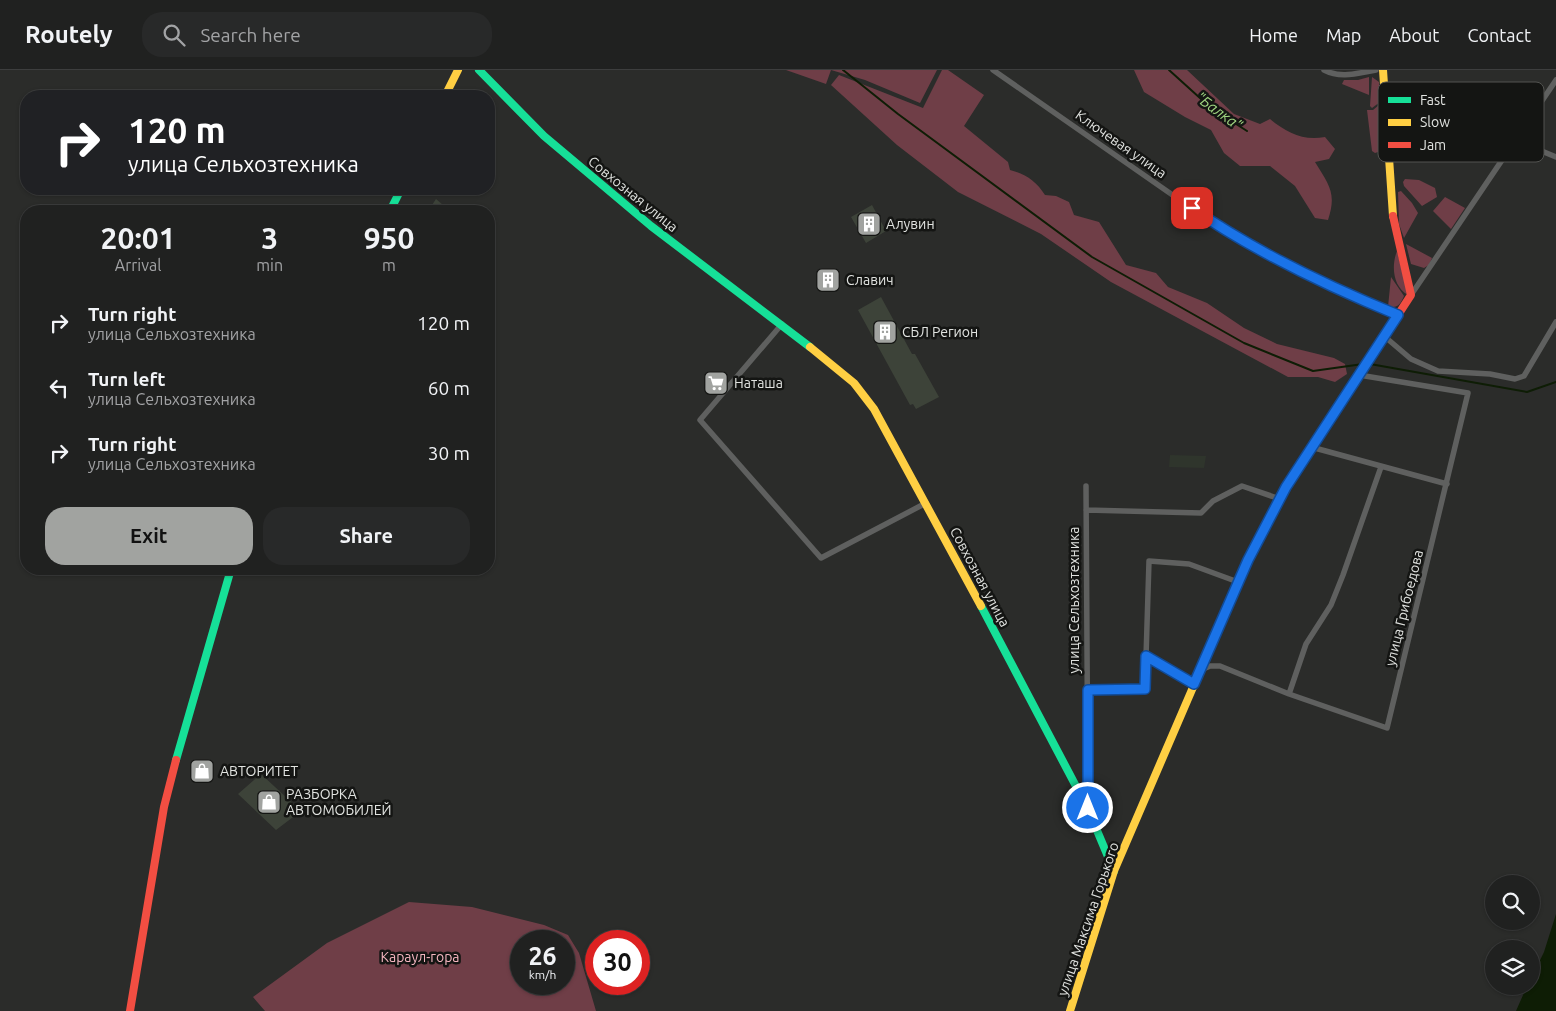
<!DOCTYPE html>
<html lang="en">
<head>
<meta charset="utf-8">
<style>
  :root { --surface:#202120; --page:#282929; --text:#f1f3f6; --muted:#a2a3a5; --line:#3d3e3e; --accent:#a1a3a0 }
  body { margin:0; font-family:Ubuntu,sans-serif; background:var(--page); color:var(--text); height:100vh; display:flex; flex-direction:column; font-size:19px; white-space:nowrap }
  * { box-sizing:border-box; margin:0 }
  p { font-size:16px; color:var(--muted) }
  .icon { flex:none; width:28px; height:28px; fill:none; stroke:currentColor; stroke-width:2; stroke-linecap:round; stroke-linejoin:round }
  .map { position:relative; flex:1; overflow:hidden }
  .drawer { position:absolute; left:20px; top:135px; width:475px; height:370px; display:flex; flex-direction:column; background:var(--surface); border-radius:20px; box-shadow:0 1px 4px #0004,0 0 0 1px var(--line) }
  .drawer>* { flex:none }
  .banner { position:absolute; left:20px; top:20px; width:475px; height:105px; border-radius:20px; box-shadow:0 1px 4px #0004,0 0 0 1px var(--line); background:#202124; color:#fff; overflow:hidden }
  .fabs { position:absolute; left:1485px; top:805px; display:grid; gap:10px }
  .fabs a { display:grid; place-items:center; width:55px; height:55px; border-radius:50%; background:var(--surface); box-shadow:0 1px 4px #0004,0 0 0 1px var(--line); font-size:25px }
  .speed { position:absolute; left:510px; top:860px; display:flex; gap:10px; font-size:25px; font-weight:700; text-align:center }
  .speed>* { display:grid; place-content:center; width:65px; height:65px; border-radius:50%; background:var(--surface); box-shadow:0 1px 4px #0004,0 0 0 1px var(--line); line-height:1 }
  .speed small { font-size:12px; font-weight:400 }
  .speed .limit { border:8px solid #d22; background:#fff; color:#111 }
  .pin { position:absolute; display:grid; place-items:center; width:42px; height:42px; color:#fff; margin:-21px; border-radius:10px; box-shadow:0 2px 8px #0006 }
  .me { position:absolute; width:55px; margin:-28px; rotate:0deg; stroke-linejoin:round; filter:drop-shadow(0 0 4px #0008) }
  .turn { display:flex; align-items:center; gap:18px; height:105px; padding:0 25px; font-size:22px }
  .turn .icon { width:65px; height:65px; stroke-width:2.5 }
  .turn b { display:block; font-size:35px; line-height:42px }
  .eta { display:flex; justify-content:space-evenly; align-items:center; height:85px; text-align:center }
  .eta b { font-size:30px; font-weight:700; line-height:35px }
  .cta { display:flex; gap:10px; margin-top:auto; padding:10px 25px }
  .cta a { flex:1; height:58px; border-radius:20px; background:var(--accent); color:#111; font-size:20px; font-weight:700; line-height:58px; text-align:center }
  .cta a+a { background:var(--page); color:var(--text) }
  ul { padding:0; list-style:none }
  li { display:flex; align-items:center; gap:15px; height:65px; padding:0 25px }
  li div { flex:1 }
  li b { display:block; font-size:19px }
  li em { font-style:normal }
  header { display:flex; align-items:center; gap:30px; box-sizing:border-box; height:70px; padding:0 25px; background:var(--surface); border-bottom:1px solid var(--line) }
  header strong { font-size:24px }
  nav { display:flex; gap:28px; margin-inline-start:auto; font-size:18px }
  .search { width:350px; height:45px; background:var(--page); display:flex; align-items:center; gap:12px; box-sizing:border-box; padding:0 18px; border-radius:20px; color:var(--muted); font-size:19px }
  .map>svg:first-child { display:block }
</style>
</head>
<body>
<header>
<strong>Routely</strong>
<div class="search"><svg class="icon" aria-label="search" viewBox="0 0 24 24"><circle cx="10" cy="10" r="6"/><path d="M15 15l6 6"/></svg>Search here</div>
<nav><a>Home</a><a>Map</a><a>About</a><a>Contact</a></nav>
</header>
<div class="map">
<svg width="1556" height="941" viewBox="0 0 1556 941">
  <rect width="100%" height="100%" fill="#2b2c2a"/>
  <path fill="#2f352c" d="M 1170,385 L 1206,386 L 1204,398 L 1169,397 Z"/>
  <path fill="#6f3e47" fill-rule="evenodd" d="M 786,0 L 937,0 L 920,33 L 865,10 L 831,0 L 826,14 Z
    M 942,0 L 948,0 L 984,25 L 964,56 L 1008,92 L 1010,100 C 1026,104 1036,111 1045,125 L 1056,126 L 1069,132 L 1074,145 L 1099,152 L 1126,195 L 1156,203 L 1168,217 L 1207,233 L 1244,258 L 1277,274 L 1334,288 L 1345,294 L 1347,304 L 1335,312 L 1318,307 L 1288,307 L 1111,212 L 1041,164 L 958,122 L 897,75 L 831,15 L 839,5 L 923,38 Z
    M 1134,0 L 1187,0 L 1234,44 L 1260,54 L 1270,49 C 1287,63 1303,71 1325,67 L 1335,79 L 1329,89 L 1315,92 C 1329,115 1337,123 1328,150 L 1315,148 L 1295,116 L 1270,96 L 1240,96 L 1224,83 L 1211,60 L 1185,47 L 1144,22 Z
    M 1369,7 L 1369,25 L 1342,14 L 1344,10 L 1358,10 Z
    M 1372,7 L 1379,12 L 1380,32 L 1372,38 L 1370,36 Z
    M 1379,35 L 1381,40 L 1382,78 L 1381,81 L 1375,83 L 1372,81 L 1367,40 L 1373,40 Z
    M 1405,109 L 1419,110 L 1435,118 L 1437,127 L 1422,136 L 1404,116 L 1403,112 Z
    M 1401,121 L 1412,133 L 1418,143 L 1404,168 L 1399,154 L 1398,122 Z
    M 1445,127 L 1465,138 L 1451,159 L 1433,141 Z
    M 1406,174 L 1432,188 L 1429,195 L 1424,198 L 1411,194 Z
    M 1397,181 L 1408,225 C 1393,217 1391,196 1397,181 Z
    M 1391,207 L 1404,226 C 1400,235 1398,238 1388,237 Z
    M 409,832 L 472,837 L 544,855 L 568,865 L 579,883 L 596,941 L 265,941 L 253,927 L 327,873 ZM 564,871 L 564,914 L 521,914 L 521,871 Z"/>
  <path fill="#0e1d05" d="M 1556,844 L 1556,941 L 1516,941 L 1527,916 L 1531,916 L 1531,909 L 1544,882 Z"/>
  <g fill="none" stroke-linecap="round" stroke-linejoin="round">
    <path stroke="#0e1d05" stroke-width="2" d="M 843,0 L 898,44 L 1092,187 L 1244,273 L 1313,301 L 1363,294
      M 1169,0 L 1211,38 L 1247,61
      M 1370,294 L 1527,322 L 1556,312"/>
  </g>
  <path fill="#3d4339" d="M 436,129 L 450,141 L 428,141 Z
    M 872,135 L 886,161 L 866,173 L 851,147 Z
    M 827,202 L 836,211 L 830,217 L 821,209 Z
    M 881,227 L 912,284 L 915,284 L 939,327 L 916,339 L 913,334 L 910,335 L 858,240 Z
    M 261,704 L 301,741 L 276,760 L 238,724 Z"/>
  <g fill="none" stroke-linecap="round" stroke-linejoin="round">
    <path stroke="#5f605f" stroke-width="5.5" d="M 993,0 L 1207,149 L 1267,183 L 1336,219 L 1398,245
      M 1324,0 C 1341,9 1358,3 1376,0
      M 1515,70 L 1556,87
      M 1411,225 L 1556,10
      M 782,254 L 700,350 L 821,488 L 926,433
      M 1384,266 L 1411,289 L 1438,301 L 1490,304 L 1515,309 L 1524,306 L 1556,252
      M 1311,377 L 1447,414
      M 1086,416 L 1088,736
      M 1086,440 L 1201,443 L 1213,431 L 1242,416 L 1280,429
      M 1146,586 L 1194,614
      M 1201,600 L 1210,596 L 1220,596 L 1289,624 L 1387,658 L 1468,323 L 1359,305
      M 1088,620 L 1145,619 L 1149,491 L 1189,494 L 1238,512
      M 1289,624 L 1306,574 L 1331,535 L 1343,505 L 1381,397"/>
    <path stroke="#16e098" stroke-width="8" d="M 479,0 L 544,66 L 651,156 L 810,277
      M 390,141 L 401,119
      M 981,536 L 1088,739 L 1114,801
      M 1200,601 L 1247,490 L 1286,417 L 1321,363
      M 176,690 L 231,499"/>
    <path stroke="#ffcf43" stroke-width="8" d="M 1383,0 L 1393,146
      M 445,26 L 458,0
      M 810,277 L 854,313 L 874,339 L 981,536
      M 1070,941 L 1114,801 L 1200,601"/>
    <path stroke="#f24e42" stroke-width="8" d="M 1321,363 L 1411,225 L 1393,146
      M 130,941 L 164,737 L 176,690"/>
  </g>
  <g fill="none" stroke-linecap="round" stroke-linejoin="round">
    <g stroke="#114b97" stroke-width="12">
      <path id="route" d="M 1088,738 L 1088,620 L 1145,619 L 1146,586 L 1194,614 L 1248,490 L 1286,417 L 1398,245 C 1327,216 1255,182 1192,138"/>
    </g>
    <use href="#route" stroke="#1a73e8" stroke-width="9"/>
  </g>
  <defs>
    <g id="building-square" transform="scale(1.25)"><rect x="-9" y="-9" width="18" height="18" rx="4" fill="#a1a3a0" stroke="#141513"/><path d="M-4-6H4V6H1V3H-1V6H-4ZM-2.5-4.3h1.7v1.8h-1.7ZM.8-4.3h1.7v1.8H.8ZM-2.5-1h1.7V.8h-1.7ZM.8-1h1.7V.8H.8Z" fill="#fff"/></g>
    <g id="supermarket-square" transform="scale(1.25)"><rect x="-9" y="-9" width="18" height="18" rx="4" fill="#a1a3a0" stroke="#141513"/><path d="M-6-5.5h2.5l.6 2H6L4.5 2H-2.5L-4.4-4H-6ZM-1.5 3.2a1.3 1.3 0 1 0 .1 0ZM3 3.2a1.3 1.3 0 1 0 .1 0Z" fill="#fff"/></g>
    <g id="shop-square" transform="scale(1.25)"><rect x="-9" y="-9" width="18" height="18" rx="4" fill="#a1a3a0" stroke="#141513"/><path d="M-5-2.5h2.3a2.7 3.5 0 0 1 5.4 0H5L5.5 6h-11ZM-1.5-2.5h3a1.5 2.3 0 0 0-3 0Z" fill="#fff"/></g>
  </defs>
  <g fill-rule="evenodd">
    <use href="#building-square" x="869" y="154"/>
    <use href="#building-square" x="828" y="210"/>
    <use href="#building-square" x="885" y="262"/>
    <use href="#supermarket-square" x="716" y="313"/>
    <use href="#shop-square" x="202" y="701"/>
    <use href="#shop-square" x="269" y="732"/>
  </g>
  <g text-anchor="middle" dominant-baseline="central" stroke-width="5" stroke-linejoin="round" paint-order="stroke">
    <g font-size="14" fill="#e1e3e0" stroke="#141513">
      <text transform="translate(1121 74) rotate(35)">Ключевая улица</text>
      <text transform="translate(633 124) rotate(39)">Совхозная улица</text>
      <text transform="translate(980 507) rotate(62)">Совхозная улица</text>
      <text transform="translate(1074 530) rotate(-90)">улица Сельхозтехника</text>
      <text transform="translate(1404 538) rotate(-76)">улица Грибоедова</text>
      <text transform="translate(1088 849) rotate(-71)">улица Максима Горького</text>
    </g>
    <g font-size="14" fill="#e1e3e0" stroke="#141513" text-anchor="start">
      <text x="886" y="154">Алувин</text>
      <text x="846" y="210">Славич</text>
      <text x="902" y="262">СБЛ Регион</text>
      <text x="734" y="313">Наташа</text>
      <text x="220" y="701">АВТОРИТЕТ</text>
      <text x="286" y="724">РАЗБОРКА<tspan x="286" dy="16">АВТОМОБИЛЕЙ</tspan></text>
    </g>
    <g font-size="14" fill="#f5b6c0" stroke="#141513">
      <text x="420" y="887">Караул-гора</text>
    </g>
    <g font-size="15" font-style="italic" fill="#a0d581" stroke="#141513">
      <text transform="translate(1219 41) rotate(36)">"Балка"</text>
    </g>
  </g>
  <rect x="1378" y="12" width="166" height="80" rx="8" fill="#141513" stroke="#525350" stroke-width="1"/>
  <rect x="1388" y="27" width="23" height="6" fill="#16e098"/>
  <rect x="1388" y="49" width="23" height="7" fill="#ffcf43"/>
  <rect x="1388" y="72" width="23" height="6" fill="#f24e42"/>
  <g font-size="14" fill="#e1e3e0">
    <text x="1420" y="35">Fast</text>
    <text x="1420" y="57">Slow</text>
    <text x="1420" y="80">Jam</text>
  </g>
</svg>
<div class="fabs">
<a><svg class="icon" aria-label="search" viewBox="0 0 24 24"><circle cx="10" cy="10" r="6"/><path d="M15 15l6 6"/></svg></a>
<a><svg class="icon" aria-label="layers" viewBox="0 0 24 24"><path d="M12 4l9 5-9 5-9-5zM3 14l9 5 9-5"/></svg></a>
</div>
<div class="speed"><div>26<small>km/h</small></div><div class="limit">30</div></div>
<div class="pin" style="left:1192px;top:138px;background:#d93025"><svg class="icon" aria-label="arrive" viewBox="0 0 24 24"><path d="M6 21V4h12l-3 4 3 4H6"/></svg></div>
<svg class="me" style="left:1088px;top:738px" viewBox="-20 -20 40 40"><circle r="17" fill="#1a73e8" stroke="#fff" stroke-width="3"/><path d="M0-11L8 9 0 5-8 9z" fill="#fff"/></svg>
<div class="banner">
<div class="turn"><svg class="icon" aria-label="right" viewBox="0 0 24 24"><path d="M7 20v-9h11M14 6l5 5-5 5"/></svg><div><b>120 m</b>улица Сельхозтехника</div></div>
</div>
<section class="drawer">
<div class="eta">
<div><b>20:01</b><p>Arrival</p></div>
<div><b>3</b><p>min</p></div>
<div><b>950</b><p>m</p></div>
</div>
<ul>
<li><svg class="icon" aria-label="right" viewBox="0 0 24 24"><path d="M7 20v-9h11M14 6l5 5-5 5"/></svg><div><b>Turn right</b><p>улица Сельхозтехника</p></div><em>120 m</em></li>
<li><svg class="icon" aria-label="left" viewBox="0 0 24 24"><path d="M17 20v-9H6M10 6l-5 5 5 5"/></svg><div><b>Turn left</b><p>улица Сельхозтехника</p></div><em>60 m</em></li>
<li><svg class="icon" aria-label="right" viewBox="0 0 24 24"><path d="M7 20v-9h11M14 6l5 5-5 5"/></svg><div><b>Turn right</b><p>улица Сельхозтехника</p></div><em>30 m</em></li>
</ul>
<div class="cta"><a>Exit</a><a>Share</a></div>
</section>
</div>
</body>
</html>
